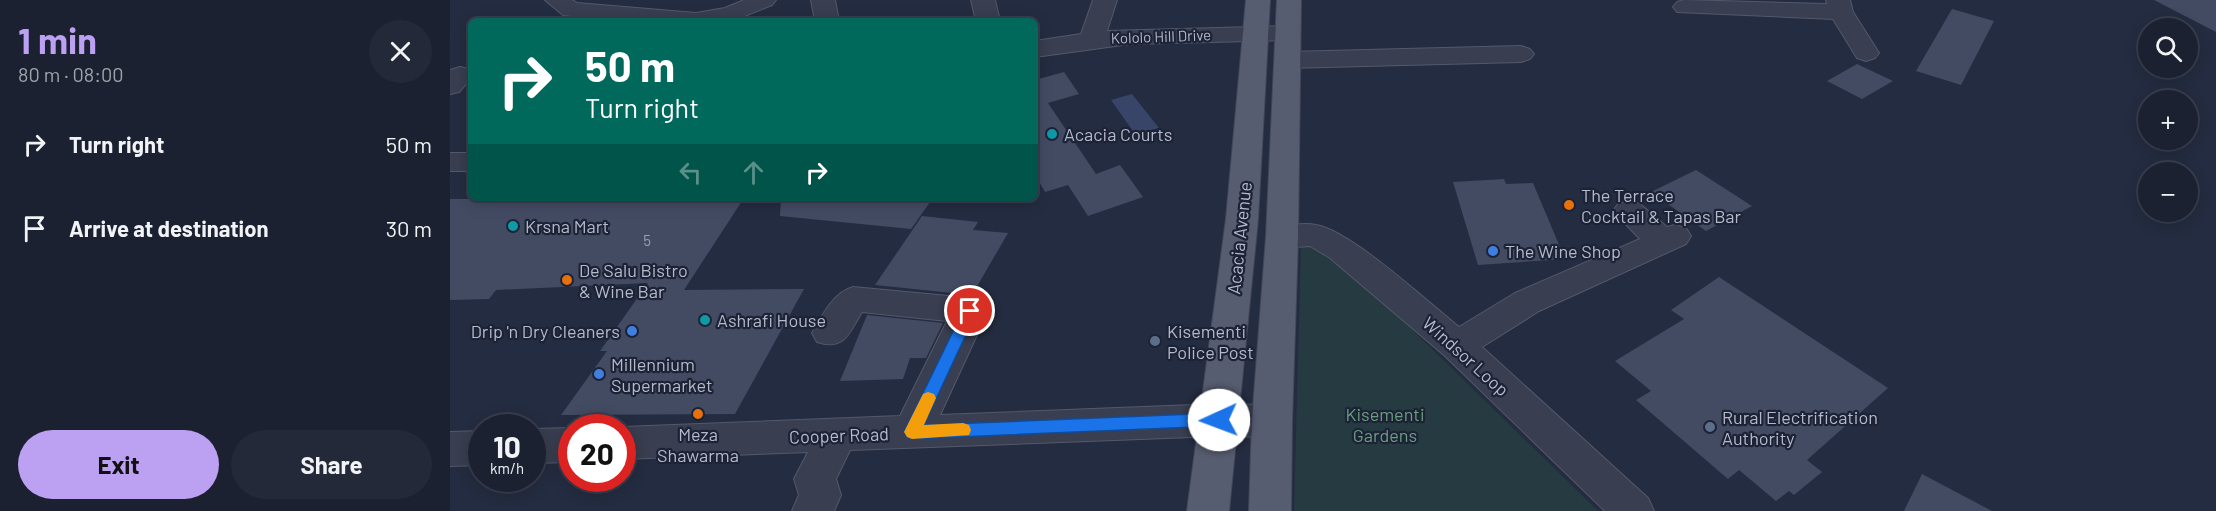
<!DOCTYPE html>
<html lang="en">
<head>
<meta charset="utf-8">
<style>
  :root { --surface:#1b2131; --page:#242939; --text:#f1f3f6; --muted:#a0a3ab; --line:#393e4d; --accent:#bca0f2 }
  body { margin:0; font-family:Barlow,sans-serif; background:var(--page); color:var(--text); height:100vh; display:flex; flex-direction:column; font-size:22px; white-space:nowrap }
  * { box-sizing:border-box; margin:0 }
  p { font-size:20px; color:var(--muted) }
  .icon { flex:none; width:33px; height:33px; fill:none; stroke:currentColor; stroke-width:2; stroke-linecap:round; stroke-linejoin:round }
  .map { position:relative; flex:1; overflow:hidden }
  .drawer { display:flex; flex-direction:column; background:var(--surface); width:450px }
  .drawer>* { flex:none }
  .hud { position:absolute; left:18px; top:18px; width:570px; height:183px; border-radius:9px; box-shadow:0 3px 15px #0003,0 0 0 2px var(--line); background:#00695c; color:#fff; overflow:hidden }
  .controls { position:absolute; left:1688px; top:18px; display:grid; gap:12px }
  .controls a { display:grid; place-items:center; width:60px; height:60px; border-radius:50%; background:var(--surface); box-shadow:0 3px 15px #0003,0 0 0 2px var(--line); font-size:30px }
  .speed { position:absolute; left:18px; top:414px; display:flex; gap:12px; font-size:30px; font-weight:700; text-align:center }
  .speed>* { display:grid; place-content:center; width:78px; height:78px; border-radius:50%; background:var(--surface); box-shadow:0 3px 15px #0003,0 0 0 2px var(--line); line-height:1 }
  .speed small { font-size:15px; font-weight:400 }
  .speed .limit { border:9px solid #d22; background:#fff; color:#111 }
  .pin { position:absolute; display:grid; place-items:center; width:51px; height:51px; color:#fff; margin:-26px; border:3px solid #fff; border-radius:50%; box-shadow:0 2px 6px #0007 }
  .me { position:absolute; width:66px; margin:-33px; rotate:268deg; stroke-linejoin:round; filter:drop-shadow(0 0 4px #0008) }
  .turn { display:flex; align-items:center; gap:21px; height:126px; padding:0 18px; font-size:27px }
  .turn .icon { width:78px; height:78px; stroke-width:2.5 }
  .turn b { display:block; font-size:42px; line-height:51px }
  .lanes { display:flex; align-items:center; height:57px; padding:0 18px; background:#0003; justify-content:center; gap:30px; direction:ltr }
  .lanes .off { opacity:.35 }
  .round { display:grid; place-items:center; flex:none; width:63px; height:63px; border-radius:32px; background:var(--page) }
  .headline { display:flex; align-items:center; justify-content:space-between; height:102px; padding:0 18px }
  h1 { font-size:36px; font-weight:700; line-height:45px; color:var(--accent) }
  .primary-button { display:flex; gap:12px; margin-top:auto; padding:12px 18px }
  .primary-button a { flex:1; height:69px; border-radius:36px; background:var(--accent); color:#111; font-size:24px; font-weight:700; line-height:69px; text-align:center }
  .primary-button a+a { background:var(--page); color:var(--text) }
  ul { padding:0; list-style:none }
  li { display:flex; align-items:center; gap:18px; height:84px; padding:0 18px }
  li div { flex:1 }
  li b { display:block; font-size:22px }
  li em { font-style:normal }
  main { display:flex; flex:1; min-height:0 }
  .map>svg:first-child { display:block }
</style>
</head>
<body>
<main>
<section class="drawer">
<div class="headline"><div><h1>1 min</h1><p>80 m · 08:00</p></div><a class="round"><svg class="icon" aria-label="close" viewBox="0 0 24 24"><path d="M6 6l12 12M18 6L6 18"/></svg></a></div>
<ul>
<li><svg class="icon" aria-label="right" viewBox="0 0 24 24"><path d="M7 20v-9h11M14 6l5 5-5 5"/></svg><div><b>Turn right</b></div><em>50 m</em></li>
<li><svg class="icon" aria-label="arrive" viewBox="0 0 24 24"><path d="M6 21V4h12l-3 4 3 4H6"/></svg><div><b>Arrive at destination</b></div><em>30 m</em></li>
</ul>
<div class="primary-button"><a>Exit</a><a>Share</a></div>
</section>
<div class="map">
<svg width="1766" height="511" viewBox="0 0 1766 511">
  <rect width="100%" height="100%" fill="#242c41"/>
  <path fill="#263a42" d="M 851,246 L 873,249 L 935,303 L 1148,511 L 844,511 Z"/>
  <path fill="#384468" d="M 682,94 L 709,128 L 685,134 L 661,100 Z"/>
  <path fill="#434b63" d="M 1704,0 L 1766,0 L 1766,32 Z
    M 1502,9 L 1544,21 L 1511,85 L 1466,71 Z
    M 1407,64 L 1443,81 L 1412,99 L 1377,81 Z
    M 614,72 L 629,94 L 598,103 L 646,174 L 670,165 L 693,197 L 638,216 L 618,185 L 595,192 L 585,175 L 585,80 Z
    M 1246,170 L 1302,206 L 1256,231 L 1201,192 Z
    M 1054,179 L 1056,184 L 1083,183 L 1115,259 L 1028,265 L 1003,182 Z
    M 253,198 L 251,201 L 292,201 L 234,290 L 354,289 L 285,414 L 111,415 L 157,351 L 150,351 L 198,283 L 46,290 L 39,299 L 0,300 L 0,199 Z
    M 331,198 L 483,198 L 461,229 L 330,216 Z
    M 472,216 L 528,222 L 523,230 L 558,233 L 522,295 L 425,285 Z
    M 1269,277 L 1438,388 L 1357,460 L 1372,472 L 1344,495 L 1339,491 L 1326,501 L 1289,470 L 1278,479 L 1186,400 L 1201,391 L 1165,361 L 1234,319 L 1221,310 Z
    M 417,315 L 493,323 L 476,358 L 460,358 L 453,379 L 390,381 Z
    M 1472,474 L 1542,511 L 1454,511 Z"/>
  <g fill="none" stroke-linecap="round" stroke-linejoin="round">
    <g stroke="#53596b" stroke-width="2">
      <path id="minor" d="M 95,0 L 122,0 L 127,3 L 246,13 L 275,8 L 294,0 L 326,0 L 322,5 L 282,21 L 168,21 L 113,15 Z
        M 361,0 L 385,0 L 389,21 L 365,21 Z
        M 521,0 L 545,0 L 550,21 L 526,21 Z
        M 643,0 L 667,0 L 657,31 L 838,26 L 847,28 L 850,33 L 847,38 L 838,40 L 680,44 L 585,57 L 585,41 L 631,34 Z
        M 1234,0 L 1377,4 L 1376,0 L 1400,0 L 1403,12 L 1429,53 L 1425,58 L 1416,61 L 1407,58 L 1383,19 L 1227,12 L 1223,7 L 1227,2 Z
        M 1071,46 L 1080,49 L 1084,54 L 1080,59 L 1071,62 L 838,68 L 829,65 L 825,60 L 829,55 L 838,52 Z
        M 10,67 L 19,69 L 21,78 L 9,92 L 0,94 L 0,70 Z
        M 0,153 L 21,153 L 21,171 L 0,171 Z
        M 1179,201 L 1190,204 L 1217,227 L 1225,225 L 1236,228 L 1241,236 L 1236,244 L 1089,311 L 1032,347 L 1198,498 L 1204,511 L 1155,511 L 994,355 L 880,258 L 860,246 L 832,248 L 821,245 L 816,237 L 821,229 C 834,226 852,222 866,225 C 900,230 979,303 1009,327 L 1065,293 L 1190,239 L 1163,211 L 1168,204 Z
        M 403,287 L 520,298 L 532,302 L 538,311 L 490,415 L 769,404 L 822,405 L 836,410 L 842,421 L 836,432 L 822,437 L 769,436 L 400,450 L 386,479 L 391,495 L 384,511 L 342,511 L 349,495 L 344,479 L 358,452 L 172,459 L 172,428 L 169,428 L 172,427 L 450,416 L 497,321 L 412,312 C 399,333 395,351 367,342 L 362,333 C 372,315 384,292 403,287 Z
        M 122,428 L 122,462 L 82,463 L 82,429 Z
        M 32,431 L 32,465 L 0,466 L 0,432 Z"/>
    </g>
    <g stroke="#42475a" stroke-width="2">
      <path id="major" d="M 796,0 L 820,0 L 808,219 L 779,511 L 737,511 L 776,219 Z
        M 827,0 L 851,0 L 848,237 L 842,421 L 841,511 L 799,511 L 802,421 L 816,237 Z"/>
    </g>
    <use href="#minor" fill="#393e50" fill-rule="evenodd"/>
    <use href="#major" fill="#575d70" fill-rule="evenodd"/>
  </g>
  <path fill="#1a73e8" stroke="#114b97" stroke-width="1.5" d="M 520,306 L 527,311 L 474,425 L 769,413 L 774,415 L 777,420 L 774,424 L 769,426 L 462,439 L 457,437 L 454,432 L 513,311 Z"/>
  <path fill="#f59e0b" d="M 478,392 L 484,394 L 486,398 L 474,425 L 513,423 L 519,425 L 521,430 L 519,435 L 462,439 L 457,437 L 454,432 L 473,394 Z"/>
  <g fill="#0f9aa8" stroke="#1d2336" stroke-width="2">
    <circle cx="602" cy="134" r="6"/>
    <circle cx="63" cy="226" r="6"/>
    <circle cx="255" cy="320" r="6"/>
  </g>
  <g fill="#e8710a" stroke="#1d2336" stroke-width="2">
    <circle cx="1119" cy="205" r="6"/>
    <circle cx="117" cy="280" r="6"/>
    <circle cx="248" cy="414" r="6"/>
  </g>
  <g fill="#3f7fe0" stroke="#1d2336" stroke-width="2">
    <circle cx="1043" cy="251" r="6"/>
    <circle cx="182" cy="331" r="6"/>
    <circle cx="149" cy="374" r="6"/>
  </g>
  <g fill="#5c6f8a" stroke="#1d2336" stroke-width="2">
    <circle cx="705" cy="341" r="6"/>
    <circle cx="1260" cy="427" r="6"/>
  </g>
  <g text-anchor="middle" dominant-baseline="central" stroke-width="4.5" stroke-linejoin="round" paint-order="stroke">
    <g font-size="15" fill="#b5bacb" stroke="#1d2336">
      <text transform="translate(711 36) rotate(-2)">Kololo Hill Drive</text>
    </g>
    <g font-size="15" fill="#989eb1">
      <text x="197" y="240">5</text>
    </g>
    <g font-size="18" fill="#b5bacb" stroke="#1d2336" text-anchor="start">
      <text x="614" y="134">Acacia Courts</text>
      <text x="1131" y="195">The Terrace<tspan x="1131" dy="21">Cocktail &amp; Tapas Bar</tspan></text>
      <text x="75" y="226">Krsna Mart</text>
      <text x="1055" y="251">The Wine Shop</text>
      <text x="129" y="270">De Salu Bistro<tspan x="129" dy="21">&amp; Wine Bar</tspan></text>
      <text x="267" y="320">Ashrafi House</text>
      <text x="170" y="331" text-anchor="end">Drip 'n Dry Cleaners</text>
      <text x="717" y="331">Kisementi<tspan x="717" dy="21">Police Post</tspan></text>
      <text x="161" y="364">Millennium<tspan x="161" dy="21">Supermarket</tspan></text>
      <text x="1272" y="417">Rural Electrification<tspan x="1272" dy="21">Authority</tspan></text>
      <text x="248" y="434" text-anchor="middle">Meza<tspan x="248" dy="21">Shawarma</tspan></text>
    </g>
    <g font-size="18" fill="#b5bacb" stroke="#1d2336">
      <text transform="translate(789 238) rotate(-84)">Acacia Avenue</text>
      <text transform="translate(1016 356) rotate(42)">Windsor Loop</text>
      <text transform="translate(389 435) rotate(-2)">Cooper Road</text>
    </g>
    <g font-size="18" fill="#6b9d7f" stroke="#1d2336">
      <text x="935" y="414">Kisementi<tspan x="935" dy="21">Gardens</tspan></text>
    </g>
  </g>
</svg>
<div class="controls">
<a><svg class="icon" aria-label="search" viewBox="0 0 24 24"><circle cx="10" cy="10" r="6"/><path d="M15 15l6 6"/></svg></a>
<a>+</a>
<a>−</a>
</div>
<div class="speed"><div>10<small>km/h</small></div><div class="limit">20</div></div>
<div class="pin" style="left:520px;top:311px;background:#d93025"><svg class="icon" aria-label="arrive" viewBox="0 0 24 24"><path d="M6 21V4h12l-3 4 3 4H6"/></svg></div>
<svg class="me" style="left:769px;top:420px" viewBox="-20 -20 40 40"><circle r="19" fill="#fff"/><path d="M0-13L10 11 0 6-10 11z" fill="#1a73e8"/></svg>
<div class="hud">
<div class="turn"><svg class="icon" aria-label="right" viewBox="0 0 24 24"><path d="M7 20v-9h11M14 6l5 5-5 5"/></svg><div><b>50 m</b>Turn right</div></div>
<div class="lanes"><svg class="icon off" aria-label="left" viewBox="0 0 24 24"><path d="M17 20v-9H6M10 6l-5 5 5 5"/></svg><svg class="icon off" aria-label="ahead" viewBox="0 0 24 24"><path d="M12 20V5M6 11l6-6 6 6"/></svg><svg class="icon" aria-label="right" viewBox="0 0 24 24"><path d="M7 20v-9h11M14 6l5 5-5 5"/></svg></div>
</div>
</div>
</main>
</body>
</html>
